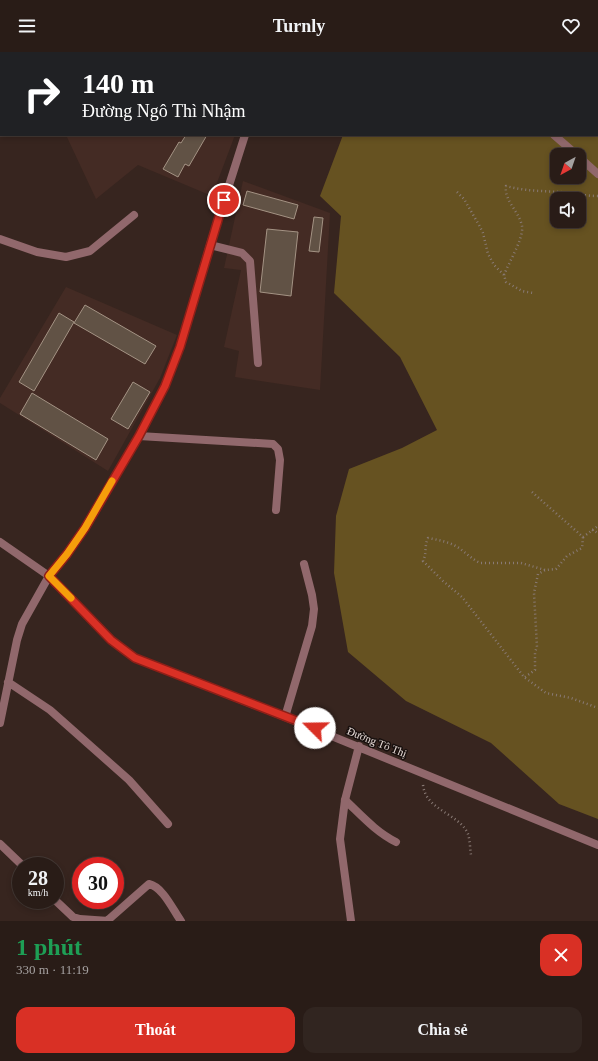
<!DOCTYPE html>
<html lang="vi">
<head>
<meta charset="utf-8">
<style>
  :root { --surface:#291c17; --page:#312520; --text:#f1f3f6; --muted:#a5a1a1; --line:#453a36; --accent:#d93025 }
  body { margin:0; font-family:"Times New Roman",serif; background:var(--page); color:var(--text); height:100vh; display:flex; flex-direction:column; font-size:15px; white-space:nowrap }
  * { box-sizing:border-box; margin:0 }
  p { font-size:13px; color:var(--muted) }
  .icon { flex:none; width:22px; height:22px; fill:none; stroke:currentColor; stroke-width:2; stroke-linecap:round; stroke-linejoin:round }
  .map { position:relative; height:869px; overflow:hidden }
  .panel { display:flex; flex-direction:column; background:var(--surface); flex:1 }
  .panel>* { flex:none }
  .hud { position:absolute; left:0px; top:0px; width:598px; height:84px; box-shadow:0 2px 6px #0003,0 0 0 1px var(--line); background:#202124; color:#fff; overflow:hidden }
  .needle { width:26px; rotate:220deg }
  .tools { position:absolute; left:550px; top:96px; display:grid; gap:8px }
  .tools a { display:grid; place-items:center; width:36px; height:36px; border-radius:8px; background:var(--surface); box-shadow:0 2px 6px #0003,0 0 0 1px var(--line); font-size:20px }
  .speed { position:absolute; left:12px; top:805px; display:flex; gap:8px; font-size:20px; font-weight:700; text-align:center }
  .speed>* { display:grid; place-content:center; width:52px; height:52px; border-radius:50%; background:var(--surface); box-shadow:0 2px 6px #0003,0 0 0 1px var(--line); line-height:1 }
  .speed small { font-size:10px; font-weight:400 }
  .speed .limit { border:6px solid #d22; background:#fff; color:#111 }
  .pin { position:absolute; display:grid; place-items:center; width:34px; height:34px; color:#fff; margin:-17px; border:2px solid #fff; border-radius:50%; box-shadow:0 1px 4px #0007 }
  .me { position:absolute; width:44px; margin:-22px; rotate:292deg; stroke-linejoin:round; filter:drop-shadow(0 0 3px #0008) }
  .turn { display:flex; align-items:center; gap:14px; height:84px; padding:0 16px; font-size:18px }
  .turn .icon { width:52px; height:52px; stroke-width:2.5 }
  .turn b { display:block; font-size:28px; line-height:34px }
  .round { display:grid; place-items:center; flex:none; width:42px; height:42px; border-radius:12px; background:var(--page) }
  .overview { display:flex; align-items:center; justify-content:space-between; height:68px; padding:0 16px }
  h1 { font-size:24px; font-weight:700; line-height:30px; color:#1e9e55 }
  .action { display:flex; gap:8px; margin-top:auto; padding:8px 16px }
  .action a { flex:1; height:46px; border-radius:12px; background:var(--accent); color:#fff; font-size:16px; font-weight:700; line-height:46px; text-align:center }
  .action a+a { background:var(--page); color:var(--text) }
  header { display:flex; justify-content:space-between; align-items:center; height:52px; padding:0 16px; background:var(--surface); font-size:18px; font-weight:700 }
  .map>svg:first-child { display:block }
</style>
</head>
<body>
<header><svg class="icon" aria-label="menu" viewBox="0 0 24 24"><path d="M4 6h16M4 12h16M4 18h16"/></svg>Turnly<svg class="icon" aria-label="heart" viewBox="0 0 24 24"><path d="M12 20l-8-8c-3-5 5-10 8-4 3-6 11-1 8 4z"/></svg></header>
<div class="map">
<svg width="598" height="869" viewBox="0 0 598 869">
  <rect width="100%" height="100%" fill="#37251f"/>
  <path fill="#442b24" d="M 3,0 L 279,0 L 279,1 Z
    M 66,83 L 235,83 L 212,144 L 138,113 L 96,147 Z
    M 243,129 L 330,161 L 320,338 L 235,325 L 239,299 L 224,295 L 241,218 L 224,216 Z
    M 66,235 L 177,283 L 160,326 L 108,419 L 0,351 L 0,346 Z"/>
  <path fill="#665221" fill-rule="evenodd" d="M 486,0 L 598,0 L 598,767 L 559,752 L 491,691 L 406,649 L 348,600 L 334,521 L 336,464 L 349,417 L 402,396 L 437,378 L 400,305 L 334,241 L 341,164 L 320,144 L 343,83 L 597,83 L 597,1 ZM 557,103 L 579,103 L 579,125 L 557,125 ZM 557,147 L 579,147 L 579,169 L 557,169 Z"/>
  <path fill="#615245" stroke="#a49384" d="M 186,83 L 207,83 L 189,114 L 185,112 L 178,125 L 163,117 L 179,90 L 181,91 Z
    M 247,139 L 298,153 L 294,167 L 243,153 Z
    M 314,165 L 323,166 L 319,200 L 309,199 Z
    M 267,177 L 298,180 L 291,244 L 260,240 Z
    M 85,253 L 156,294 L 145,312 L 74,271 Z
    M 59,261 L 74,270 L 34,339 L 19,330 Z
    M 133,330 L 150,340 L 128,377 L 111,367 Z
    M 32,341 L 108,387 L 96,408 L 20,362 Z"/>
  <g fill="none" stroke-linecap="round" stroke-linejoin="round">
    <path stroke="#897a75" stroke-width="2.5" stroke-dasharray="1 3" stroke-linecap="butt" d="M 457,140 L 464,147 L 479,173 L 483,181 L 488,202 L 494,213 L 504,223 L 506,230 L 522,239 L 533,241
      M 504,223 C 509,210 524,186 522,174 C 519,159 504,149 506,134 C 524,139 542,139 560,140 C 573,141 585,144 598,144
      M 532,440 L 583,485 L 598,474
      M 592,478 L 598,481
      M 545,518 L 521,511 L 480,511 C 472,507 466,501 459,496 C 450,490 439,488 428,486 C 424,495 427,501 423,509 L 443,529 L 462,545 L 524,625 L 546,641 L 571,646 L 598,656
      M 525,625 L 535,618 L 535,600 L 537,595 L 534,541 L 538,522 L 545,518 L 556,517 L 567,504 L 582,496 L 583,485
      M 423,733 C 426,759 459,761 468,782 C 470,788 470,797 471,803"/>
    <path stroke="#91686c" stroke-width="8" d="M 82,0 L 82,1
      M 152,0 L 154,1
      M 218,1 L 218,0
      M 210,193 L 242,201 L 250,209 L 258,311
      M 345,748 C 362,764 376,780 396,790"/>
    <path stroke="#91686c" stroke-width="8" d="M 459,0 L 460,1
      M 289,1 L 290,0
      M 554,83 L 577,103
      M 579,105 L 598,122
      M 0,187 L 37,200 L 66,205 L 90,199 L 134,163
      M 139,384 L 273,392 L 278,397 L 280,408 L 276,458
      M 0,490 L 49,524 L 111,588 L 135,606 L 285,665 L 598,793
      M 8,630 L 50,658 L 129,728 L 168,772
      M 285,665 L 312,574 L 314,557 L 312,543 L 304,512
      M 0,671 L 17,588 L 22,572 L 49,524 L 67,502 L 85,476 L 139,384 L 165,334 L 180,295 L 210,193 L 245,83
      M 0,792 L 23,814
      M 55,848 L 73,865 L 80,867 L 109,869
      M 108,868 L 149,832 C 163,835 173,858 181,869
      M 351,869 L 340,787 L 345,748 L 359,694"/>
  </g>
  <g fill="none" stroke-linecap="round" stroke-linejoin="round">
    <g stroke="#8d1f18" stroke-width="10">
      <path id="route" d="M 224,148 L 180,295 L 165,334 L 139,384 L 85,476 L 67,502 L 49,524 L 111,588 L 135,606 L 315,676"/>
    </g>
    <use href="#route" stroke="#d93025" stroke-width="7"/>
    <path stroke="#f59e0b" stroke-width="7" d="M 71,546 L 49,524 L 67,502 L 85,476 L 112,429"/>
  </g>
  <g text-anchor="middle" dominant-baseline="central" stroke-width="3" stroke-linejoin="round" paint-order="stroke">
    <g font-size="11" fill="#e8dcd8" stroke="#18100e">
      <text transform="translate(377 690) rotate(22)">Đường Tô Thị</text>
    </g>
  </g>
</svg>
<div class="tools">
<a><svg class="needle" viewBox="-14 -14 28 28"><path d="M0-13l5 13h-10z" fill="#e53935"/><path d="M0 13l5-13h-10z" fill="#a5a1a1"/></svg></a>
<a><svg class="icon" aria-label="sound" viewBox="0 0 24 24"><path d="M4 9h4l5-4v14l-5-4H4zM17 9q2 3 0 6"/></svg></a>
</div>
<div class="speed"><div>28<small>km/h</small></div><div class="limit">30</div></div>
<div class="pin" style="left:224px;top:148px;background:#d93025"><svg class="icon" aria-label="arrive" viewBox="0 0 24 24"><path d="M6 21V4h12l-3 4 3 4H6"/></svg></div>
<svg class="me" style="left:315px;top:676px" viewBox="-20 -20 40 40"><circle r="19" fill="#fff"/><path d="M0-13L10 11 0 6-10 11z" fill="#d93025"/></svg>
<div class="hud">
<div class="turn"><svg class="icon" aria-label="right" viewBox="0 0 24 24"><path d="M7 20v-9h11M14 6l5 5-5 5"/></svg><div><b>140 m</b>Đường Ngô Thì Nhậm</div></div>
</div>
</div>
<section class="panel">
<div class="overview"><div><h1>1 phút</h1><p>330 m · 11:19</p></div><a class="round" style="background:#d93025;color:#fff"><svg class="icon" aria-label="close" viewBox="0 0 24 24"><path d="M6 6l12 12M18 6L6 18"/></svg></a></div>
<div class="action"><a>Thoát</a><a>Chia sẻ</a></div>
</section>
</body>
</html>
